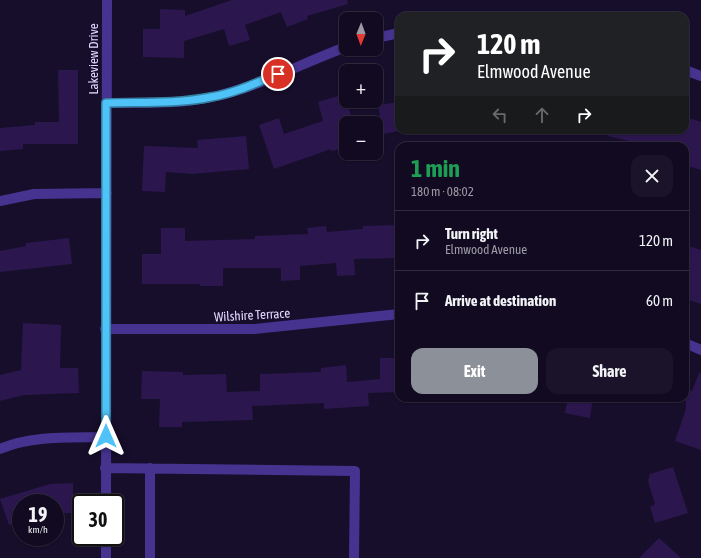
<!DOCTYPE html>
<html lang="en">
<head>
<meta charset="utf-8">
<style>
  :root { --surface:#110a20; --page:#1a1329; --text:#f1f3f6; --muted:#9c9aa5; --line:#302b3e; --accent:#8c9099 }
  body { margin:0; font-family:"Asap Condensed",sans-serif; background:var(--page); color:var(--text); height:100vh; display:flex; flex-direction:column; font-size:15px; white-space:nowrap }
  * { box-sizing:border-box; margin:0 }
  p { font-size:13px; color:var(--muted) }
  .icon { flex:none; width:22px; height:22px; fill:none; stroke:currentColor; stroke-width:2; stroke-linecap:round; stroke-linejoin:round }
  .map { position:relative; flex:1; overflow:hidden }
  .drawer { position:absolute; left:395px; top:142px; width:294px; height:260px; display:flex; flex-direction:column; background:var(--surface); border-radius:12px; box-shadow:0 1px 3px #0004,0 0 0 1px var(--line) }
  .drawer>* { flex:none }
  .hud { position:absolute; left:395px; top:12px; width:294px; height:122px; border-radius:12px; box-shadow:0 1px 3px #0004,0 0 0 1px var(--line); background:#202124; color:#fff; overflow:hidden }
  .needle { width:26px; rotate:181deg }
  .tools { position:absolute; left:339px; top:12px; display:grid; gap:8px }
  .tools a { display:grid; place-items:center; width:44px; height:44px; border-radius:8px; background:var(--surface); box-shadow:0 1px 3px #0004,0 0 0 1px var(--line); font-size:20px }
  .speed { position:absolute; left:12px; top:494px; display:flex; gap:8px; font-size:20px; font-weight:700; text-align:center }
  .speed>* { display:grid; place-content:center; width:52px; height:52px; border-radius:50%; background:var(--surface); box-shadow:0 1px 3px #0004,0 0 0 1px var(--line); line-height:1 }
  .speed small { font-size:10px; font-weight:400 }
  .speed .limit { border:2px solid #111; border-radius:6px; background:#fff; color:#111 }
  .pin { position:absolute; display:grid; place-items:center; width:34px; height:34px; color:#fff; margin:-17px; border:2px solid #fff; border-radius:50%; box-shadow:0 1px 4px #0007 }
  .me { position:absolute; width:44px; margin:-22px; rotate:0deg; stroke-linejoin:round; filter:drop-shadow(0 0 3px #0008) }
  .turn { display:flex; align-items:center; gap:14px; height:84px; padding:0 16px; font-size:18px }
  .turn .icon { width:52px; height:52px; stroke-width:2.5 }
  .turn b { display:block; font-size:28px; line-height:34px }
  .lanes { display:flex; align-items:center; height:38px; padding:0 16px; background:#0003; justify-content:center; gap:20px; direction:ltr }
  .lanes .off { opacity:.35 }
  .round { display:grid; place-items:center; flex:none; width:42px; height:42px; border-radius:12px; background:var(--page) }
  .headline { display:flex; align-items:center; justify-content:space-between; height:68px; padding:0 16px }
  h1 { font-size:24px; font-weight:700; line-height:30px; color:#1e9e55 }
  .cta { display:flex; gap:8px; margin-top:auto; padding:8px 16px }
  .cta a { flex:1; height:46px; border-radius:12px; background:var(--accent); color:#fff; font-size:16px; font-weight:700; line-height:46px; text-align:center }
  .cta a+a { background:var(--page); color:var(--text) }
  ul { padding:0; list-style:none }
  li { display:flex; align-items:center; gap:12px; height:60px; padding:0 16px; border-top:1px solid var(--line) }
  li div { flex:1 }
  li b { display:block; font-size:15px }
  li em { font-style:normal }
  .map>svg:first-child { display:block }
</style>
</head>
<body>
<div class="map">
<svg width="701" height="558" viewBox="0 0 701 558">
  <rect width="100%" height="100%" fill="#170e2b"/>
  <path fill="#2b174e" d="M 232,0 L 347,0 L 348,4 L 307,16 L 308,19 L 287,27 L 281,12 L 245,25 L 250,40 L 229,46 L 224,29 L 184,41 L 184,58 L 143,57 L 143,29 L 160,29 L 160,9 L 185,10 L 185,16 Z
    M 58,70 L 78,70 L 78,144 L 23,144 L 23,149 L 0,151 L 0,128 L 35,125 L 35,122 L 59,122 Z
    M 345,94 L 353,123 L 346,123 L 346,148 L 331,151 L 331,149 L 274,169 L 259,125 L 279,118 L 284,134 L 323,121 L 318,102 Z
    M 399,102 L 399,131 L 383,134 L 378,105 Z
    M 689,118 L 701,122 L 701,170 L 685,165 L 685,146 L 651,146 L 608,136 L 609,130 L 685,130 Z
    M 246,136 L 249,169 L 192,174 L 166,172 L 165,192 L 142,191 L 144,146 L 198,148 L 197,140 Z
    M 399,225 L 399,258 L 354,259 L 355,275 L 337,276 L 336,263 L 300,266 L 300,280 L 281,281 L 281,268 L 223,268 L 223,286 L 200,286 L 200,284 L 142,284 L 142,254 L 161,254 L 161,228 L 185,228 L 185,241 L 255,239 L 255,236 L 308,234 L 307,228 L 326,226 L 327,232 L 363,229 L 363,226 Z
    M 69,238 L 72,264 L 0,272 L 0,251 L 26,246 L 26,243 Z
    M 685,245 L 701,250 L 701,304 L 685,299 Z
    M 23,323 L 61,325 L 60,368 L 78,368 L 79,393 L 24,395 L 0,401 L 0,375 L 21,370 Z
    M 380,358 L 399,358 L 399,392 L 368,393 L 369,406 L 324,409 L 324,403 L 252,406 L 253,420 L 182,422 L 182,427 L 159,427 L 160,399 L 141,399 L 142,371 L 183,372 L 183,375 L 226,374 L 227,392 L 260,391 L 260,374 L 321,372 L 321,368 L 346,365 L 347,382 L 380,379 Z
    M 699,373 L 701,373 L 701,450 L 675,441 L 686,409 L 685,389 L 692,391 Z
    M 568,398 L 593,398 L 590,418 L 565,413 Z
    M 673,467 L 688,513 L 655,523 L 650,507 L 655,504 L 648,481 L 650,474 Z
    M 73,483 L 73,513 L 55,513 L 55,503 L 21,503 L 21,521 L 9,525 L 0,499 L 50,484 Z
    M 659,538 L 681,558 L 639,558 Z"/>
  <g fill="none" stroke-linecap="round" stroke-linejoin="round">
    <path stroke="#45338f" stroke-width="10" d="M 376,38 L 399,33
      M 685,70 L 701,76
      M 106,103 C 141,102 178,105 212,97 C 259,87 302,63 346,47
      M 0,201 L 34,194 L 107,193
      M 105,329 L 254,329 L 399,314
      M 685,343 L 701,350
      M 0,449 C 32,435 71,438 105,437
      M 105,468 L 355,471 L 354,558
      M 106,503 L 107,0
      M 106,537 L 106,558
      M 150,558 L 150,468"/>
  </g>
  <g fill="none" stroke-linecap="round" stroke-linejoin="round">
    <g stroke="#337fa1" stroke-width="10">
      <path id="route" d="M 106,436 L 106,103 C 141,102 177,104 211,97 C 235,93 256,83 278,74"/>
    </g>
    <use href="#route" stroke="#4fc3f7" stroke-width="7"/>
  </g>
  <g text-anchor="middle" dominant-baseline="central" stroke-width="4" stroke-linejoin="round" paint-order="stroke">
    <g font-size="13" fill="#e2d8ff" stroke="#170e2b">
      <text transform="translate(93 59) rotate(-90)">Lakeview Drive</text>
      <text transform="translate(252 315) rotate(-3)">Wilshire Terrace</text>
    </g>
  </g>
</svg>
<div class="tools">
<a><svg class="needle" viewBox="-14 -14 28 28"><path d="M0-13l5 13h-10z" fill="#e53935"/><path d="M0 13l5-13h-10z" fill="#9c9aa5"/></svg></a>
<a>+</a>
<a>−</a>
</div>
<div class="speed"><div>19<small>km/h</small></div><div class="limit">30</div></div>
<div class="pin" style="left:278px;top:74px;background:#d93025"><svg class="icon" aria-label="arrive" viewBox="0 0 24 24"><path d="M6 21V4h12l-3 4 3 4H6"/></svg></div>
<svg class="me" style="left:106px;top:436px" viewBox="-20 -20 40 40"><path d="M0-17L14 15 0 8-14 15z" fill="#4fc3f7" stroke="#fff" stroke-width="4"/></svg>
<div class="hud">
<div class="turn"><svg class="icon" aria-label="right" viewBox="0 0 24 24"><path d="M7 20v-9h11M14 6l5 5-5 5"/></svg><div><b>120 m</b>Elmwood Avenue</div></div>
<div class="lanes"><svg class="icon off" aria-label="left" viewBox="0 0 24 24"><path d="M17 20v-9H6M10 6l-5 5 5 5"/></svg><svg class="icon off" aria-label="ahead" viewBox="0 0 24 24"><path d="M12 20V5M6 11l6-6 6 6"/></svg><svg class="icon" aria-label="right" viewBox="0 0 24 24"><path d="M7 20v-9h11M14 6l5 5-5 5"/></svg></div>
</div>
<section class="drawer">
<div class="headline"><div><h1>1 min</h1><p>180 m · 08:02</p></div><a class="round"><svg class="icon" aria-label="close" viewBox="0 0 24 24"><path d="M6 6l12 12M18 6L6 18"/></svg></a></div>
<ul>
<li><svg class="icon" aria-label="right" viewBox="0 0 24 24"><path d="M7 20v-9h11M14 6l5 5-5 5"/></svg><div><b>Turn right</b><p>Elmwood Avenue</p></div><em>120 m</em></li>
<li><svg class="icon" aria-label="arrive" viewBox="0 0 24 24"><path d="M6 21V4h12l-3 4 3 4H6"/></svg><div><b>Arrive at destination</b></div><em>60 m</em></li>
</ul>
<div class="cta"><a>Exit</a><a>Share</a></div>
</section>
</div>
</body>
</html>
